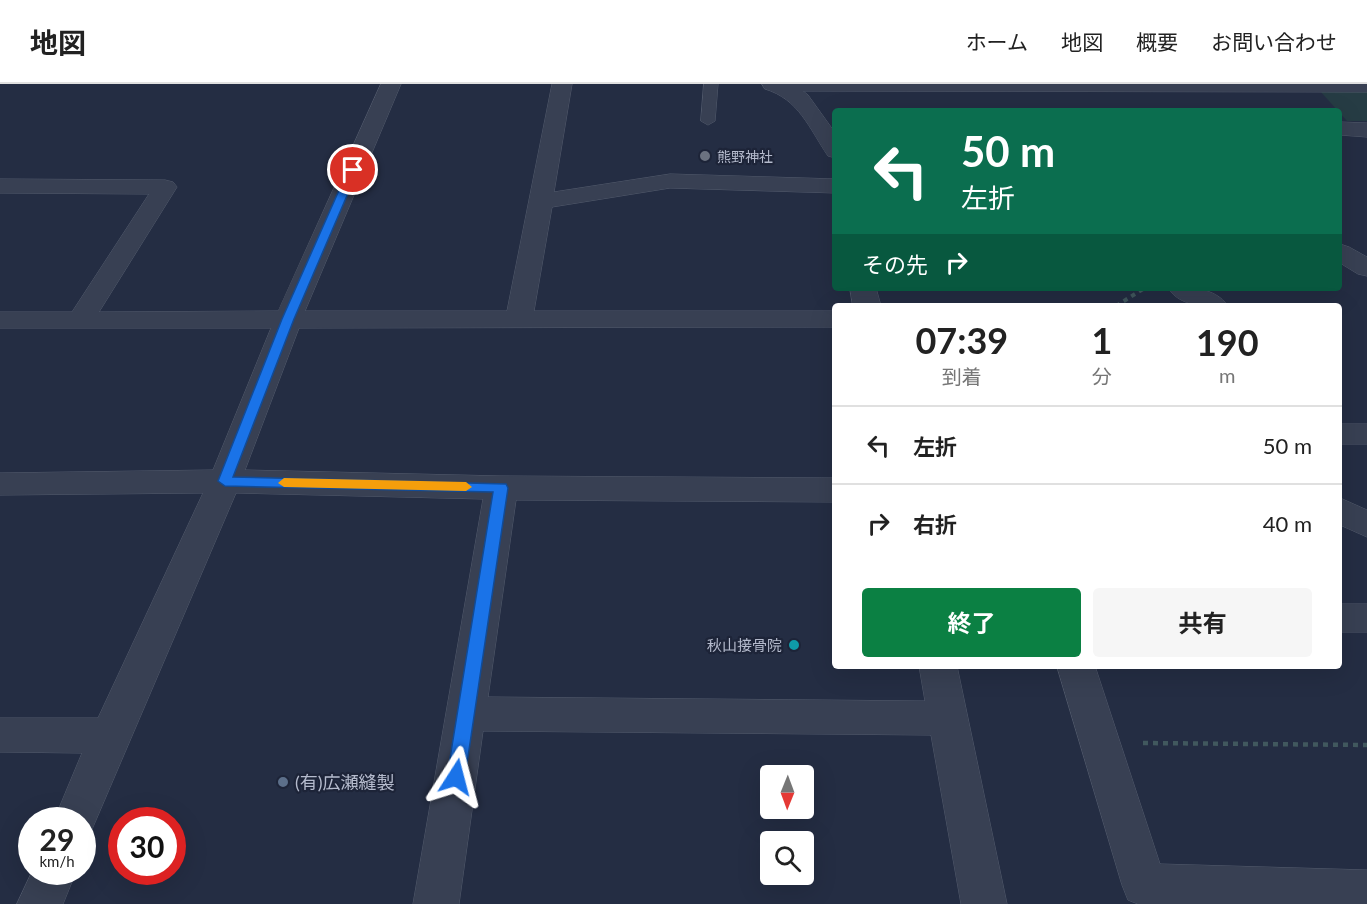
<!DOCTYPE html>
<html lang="ja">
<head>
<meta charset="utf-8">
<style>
  :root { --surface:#fff; --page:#f6f6f6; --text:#222; --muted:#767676; --line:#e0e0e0; --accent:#0b8043 }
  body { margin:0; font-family:Lato,"Noto Sans JP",sans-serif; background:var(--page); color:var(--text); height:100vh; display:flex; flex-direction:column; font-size:22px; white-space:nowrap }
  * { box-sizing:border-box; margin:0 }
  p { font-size:20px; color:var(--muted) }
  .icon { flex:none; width:33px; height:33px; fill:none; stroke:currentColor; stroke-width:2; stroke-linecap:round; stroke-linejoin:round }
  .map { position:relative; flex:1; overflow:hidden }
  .details { position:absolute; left:832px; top:219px; width:510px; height:366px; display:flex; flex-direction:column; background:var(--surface); border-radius:6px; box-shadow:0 6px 24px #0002 }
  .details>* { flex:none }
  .banner { position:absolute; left:832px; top:24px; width:510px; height:183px; border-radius:6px; box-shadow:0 6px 24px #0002; background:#0b6e4f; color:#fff; overflow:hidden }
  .needle { width:39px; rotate:181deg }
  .controls { position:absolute; left:760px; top:681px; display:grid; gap:12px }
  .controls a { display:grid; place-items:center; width:54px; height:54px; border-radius:6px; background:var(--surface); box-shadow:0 6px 24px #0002; font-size:30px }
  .speed { position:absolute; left:18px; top:723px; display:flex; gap:12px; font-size:30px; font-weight:700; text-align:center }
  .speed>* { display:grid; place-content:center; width:78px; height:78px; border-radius:50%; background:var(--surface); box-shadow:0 6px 24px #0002; line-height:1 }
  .speed small { font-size:15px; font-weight:400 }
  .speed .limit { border:9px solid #d22; background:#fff; color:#111 }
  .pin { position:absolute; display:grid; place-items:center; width:51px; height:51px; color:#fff; margin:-26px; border:3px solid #fff; border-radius:50%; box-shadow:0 2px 6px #0007 }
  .me { position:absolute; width:66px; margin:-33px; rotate:9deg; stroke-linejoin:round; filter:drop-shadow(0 0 4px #0008) }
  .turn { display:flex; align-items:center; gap:21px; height:126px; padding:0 30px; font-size:27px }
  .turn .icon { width:78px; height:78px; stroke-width:2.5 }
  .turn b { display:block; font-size:42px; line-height:51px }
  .then { display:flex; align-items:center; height:57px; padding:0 30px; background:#0003; gap:12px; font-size:22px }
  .eta { display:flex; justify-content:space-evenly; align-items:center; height:102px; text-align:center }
  .eta b { font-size:36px; font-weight:700; line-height:42px }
  .button { display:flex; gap:12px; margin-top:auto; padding:12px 30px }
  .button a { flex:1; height:69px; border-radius:6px; background:var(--accent); color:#fff; font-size:24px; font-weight:700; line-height:69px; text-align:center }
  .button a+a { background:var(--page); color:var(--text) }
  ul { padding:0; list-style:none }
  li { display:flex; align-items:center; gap:18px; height:78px; padding:0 30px; border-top:2px solid var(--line) }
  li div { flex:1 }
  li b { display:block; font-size:22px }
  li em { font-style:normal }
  header { display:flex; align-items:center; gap:36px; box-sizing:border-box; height:84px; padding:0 30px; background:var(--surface); border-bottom:2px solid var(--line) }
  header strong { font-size:28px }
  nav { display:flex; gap:33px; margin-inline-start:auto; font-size:21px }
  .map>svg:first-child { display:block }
</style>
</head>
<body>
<header>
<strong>地図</strong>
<nav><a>ホーム</a><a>地図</a><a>概要</a><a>お問い合わせ</a></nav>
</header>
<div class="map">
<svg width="1367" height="820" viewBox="0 0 1367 820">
  <rect width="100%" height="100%" fill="#242d43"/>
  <path fill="#263c44" d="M 1320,7 L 1367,7 L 1367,37 L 1347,37 Z"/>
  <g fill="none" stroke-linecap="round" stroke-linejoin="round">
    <g stroke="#535b6d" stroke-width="1">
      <path id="lane" d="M 704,0 L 718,0 L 715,37 L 708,41 L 701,37 Z"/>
    </g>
    <g stroke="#535b6d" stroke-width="1">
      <path id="street" d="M 381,0 L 401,0 L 305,227 L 507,227 L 552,0 L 572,0 L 554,108 L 670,90 L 836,95 L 836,109 L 670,104 L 552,123 L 534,227 L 836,227 L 836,243 L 299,244 L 245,386 L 501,392 L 836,394 L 836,418 L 516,416 L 488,613 L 925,617 L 919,582 L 957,582 L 1007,820 L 961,820 L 931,651 L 483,647 L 459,820 L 413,820 L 483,415 L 236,409 L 90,750 L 82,753 L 82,736 L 54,736 L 82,669 L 0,668 L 0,634 L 98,634 L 203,409 L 0,411 L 0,389 L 213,386 L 271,244 L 0,244 L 0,228 L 72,228 L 149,110 L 0,109 L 0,95 L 165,96 L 173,98 L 177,103 L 99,228 L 278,227 Z
        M 762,0 L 1367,0 L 1367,8 L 803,7 L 808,11 L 836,50 L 836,74 L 828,72 C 809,44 799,15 765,5 Z
        M 1340,38 L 1367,39 L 1367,53 L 1340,51 Z
        M 1340,160 L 1349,163 L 1367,173 L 1367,192 L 1358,190 L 1340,179 Z
        M 850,204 L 876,204 L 881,222 L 853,222 Z
        M 1168,204 C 1189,204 1214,202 1228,222 C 1206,222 1181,224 1168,204 Z
        M 1340,340 L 1367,340 L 1367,360 L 1340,360 Z
        M 1340,414 L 1367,426 L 1367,453 L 1340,441 Z
        M 1340,520 L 1367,520 L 1367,548 L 1340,548 Z
        M 1057,582 L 1095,582 L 1160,780 L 1367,786 L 1367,820 L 1138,820 L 1128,816 L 1122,801 Z
        M 32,788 L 76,788 L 63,820 L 17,820 Z"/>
    </g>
    <path stroke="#41585e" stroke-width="3" stroke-dasharray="3 3" stroke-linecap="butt" d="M 1141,206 L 1144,204"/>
    <path stroke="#41585e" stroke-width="4" stroke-dasharray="4.5 4.5" stroke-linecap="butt" d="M 1116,222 L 1143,205"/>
    <path stroke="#41585e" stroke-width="4.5" stroke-dasharray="5 5" stroke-linecap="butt" d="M 1143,659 L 1367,661"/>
    <use href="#lane" fill="#384053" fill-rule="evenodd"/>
    <use href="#street" fill="#384053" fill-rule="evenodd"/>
  </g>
  <path fill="#1a73e8" stroke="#114b97" stroke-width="1.5" d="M 353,83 L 358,86 L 294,235 L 233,393 L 506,400 L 508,404 L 465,693 L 462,699 L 456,701 L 450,699 L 447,693 L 493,408 L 225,402 L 218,397 L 282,235 L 348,86 Z"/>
  <path fill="#f59e0b" d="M 284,394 L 466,398 L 472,403 L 466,407 L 284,403 L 278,399 Z"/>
  <circle fill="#6b7280" stroke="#1d2438" stroke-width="2" cx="705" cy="72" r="6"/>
  <circle fill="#0f9aa8" stroke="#1d2438" stroke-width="2" cx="794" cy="561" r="6"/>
  <circle fill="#5c6f8a" stroke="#1d2438" stroke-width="2" cx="283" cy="698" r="6"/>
  <g text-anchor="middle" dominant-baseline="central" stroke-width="4.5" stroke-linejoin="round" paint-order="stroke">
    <g font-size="14" fill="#b5bbcd" stroke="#1d2438" text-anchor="start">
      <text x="717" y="72">熊野神社</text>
    </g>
    <g font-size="15" fill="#b5bbcd" stroke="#1d2438" text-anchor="end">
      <text x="782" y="561">秋山接骨院</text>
    </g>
    <g font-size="18" fill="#b5bbcd" stroke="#1d2438" text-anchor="start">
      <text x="295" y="698">(有)広瀬縫製</text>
    </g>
  </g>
</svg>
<div class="controls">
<a><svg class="needle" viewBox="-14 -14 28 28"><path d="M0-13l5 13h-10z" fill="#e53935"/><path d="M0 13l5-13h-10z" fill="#767676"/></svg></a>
<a><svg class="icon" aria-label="search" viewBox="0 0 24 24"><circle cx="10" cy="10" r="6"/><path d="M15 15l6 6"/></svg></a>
</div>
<div class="speed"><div>29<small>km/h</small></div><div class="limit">30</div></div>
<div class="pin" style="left:353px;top:86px;background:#d93025"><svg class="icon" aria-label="arrive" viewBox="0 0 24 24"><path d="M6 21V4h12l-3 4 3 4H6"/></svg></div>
<svg class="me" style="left:456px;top:693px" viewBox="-20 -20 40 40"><path d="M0-17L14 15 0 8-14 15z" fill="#1a73e8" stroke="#fff" stroke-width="4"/></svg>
<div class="banner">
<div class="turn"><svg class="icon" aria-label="left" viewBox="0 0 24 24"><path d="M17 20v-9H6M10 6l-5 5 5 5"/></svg><div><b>50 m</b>左折</div></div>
<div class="then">その先<svg class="icon" aria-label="right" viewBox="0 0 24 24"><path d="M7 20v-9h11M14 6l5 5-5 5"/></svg></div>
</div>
<section class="details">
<div class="eta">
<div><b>07:39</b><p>到着</p></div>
<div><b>1</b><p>分</p></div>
<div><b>190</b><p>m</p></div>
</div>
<ul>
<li><svg class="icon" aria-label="left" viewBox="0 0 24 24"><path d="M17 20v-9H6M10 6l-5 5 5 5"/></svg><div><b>左折</b></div><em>50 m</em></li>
<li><svg class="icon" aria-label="right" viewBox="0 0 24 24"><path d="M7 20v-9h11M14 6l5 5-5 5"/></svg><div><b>右折</b></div><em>40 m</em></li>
</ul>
<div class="button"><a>終了</a><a>共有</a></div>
</section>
</div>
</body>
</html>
